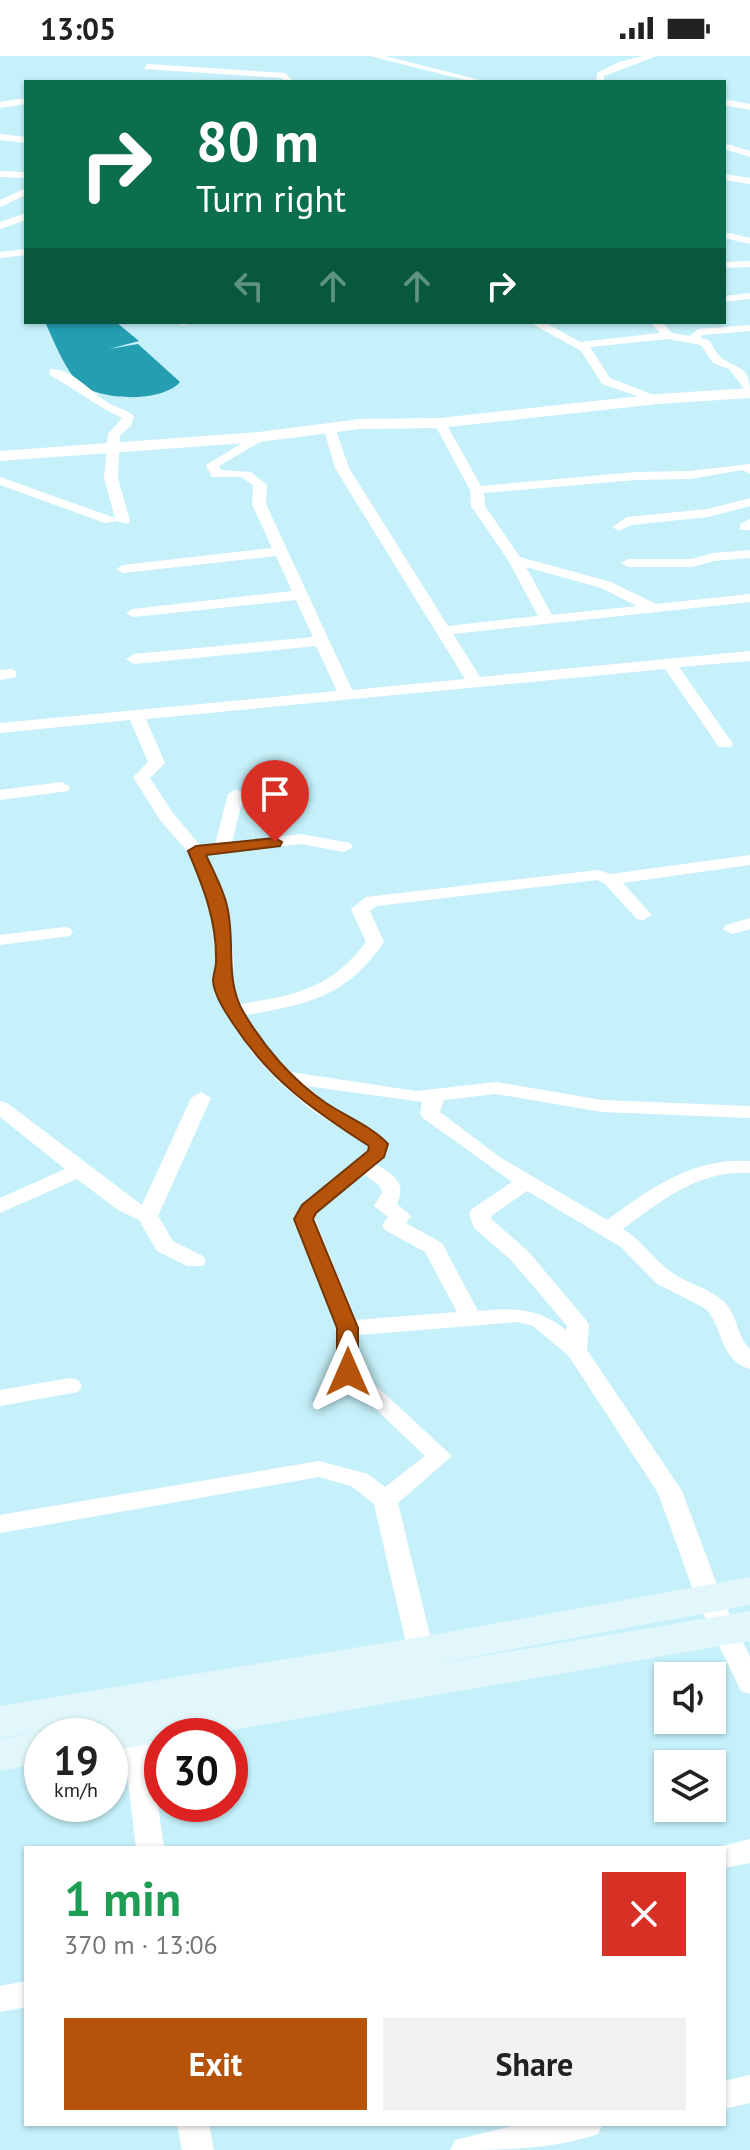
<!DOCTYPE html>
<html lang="en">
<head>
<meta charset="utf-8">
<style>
  :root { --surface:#fff; --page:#f2f2f2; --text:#222; --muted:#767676; --accent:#b45309 }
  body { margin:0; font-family:"PT Sans",sans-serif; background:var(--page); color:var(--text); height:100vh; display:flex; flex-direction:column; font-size:30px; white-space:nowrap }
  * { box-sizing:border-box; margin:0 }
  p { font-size:26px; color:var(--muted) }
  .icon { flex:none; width:44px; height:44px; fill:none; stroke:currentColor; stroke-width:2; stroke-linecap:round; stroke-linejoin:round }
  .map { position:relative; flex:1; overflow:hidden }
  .panel { position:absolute; left:24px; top:1790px; width:702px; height:280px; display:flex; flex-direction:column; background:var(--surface); border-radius:0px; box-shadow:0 2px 6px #0004 }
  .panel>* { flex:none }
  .guide { position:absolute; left:24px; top:24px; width:702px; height:244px; border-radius:0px; box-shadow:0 2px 6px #0004; background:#0b6e4f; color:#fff; overflow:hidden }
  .tools { position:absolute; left:654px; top:1606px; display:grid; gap:16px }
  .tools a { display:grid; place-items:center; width:72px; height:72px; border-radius:0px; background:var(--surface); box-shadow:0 2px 6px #0004; font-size:40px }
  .speed { position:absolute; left:24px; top:1662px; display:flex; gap:16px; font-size:40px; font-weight:700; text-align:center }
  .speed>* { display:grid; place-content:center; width:104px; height:104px; border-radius:50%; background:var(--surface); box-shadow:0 2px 6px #0004; line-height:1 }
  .speed small { font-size:20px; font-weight:400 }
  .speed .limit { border:12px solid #d22; background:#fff; color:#111 }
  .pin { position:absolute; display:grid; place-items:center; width:68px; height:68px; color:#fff; margin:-82px -34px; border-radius:50% 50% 50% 0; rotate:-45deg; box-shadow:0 0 8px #0007 }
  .pin .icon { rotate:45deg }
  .me { position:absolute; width:88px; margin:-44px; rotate:0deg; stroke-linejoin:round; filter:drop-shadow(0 0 6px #0008) }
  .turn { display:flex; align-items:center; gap:28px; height:168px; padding:0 40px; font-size:36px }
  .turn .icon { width:104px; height:104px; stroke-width:2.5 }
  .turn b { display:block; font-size:56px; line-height:68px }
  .lanes { display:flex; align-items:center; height:76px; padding:0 40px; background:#0003; justify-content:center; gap:40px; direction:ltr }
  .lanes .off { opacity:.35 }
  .round { display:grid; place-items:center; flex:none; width:84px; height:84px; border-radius:0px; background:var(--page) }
  .headline { display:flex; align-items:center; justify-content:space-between; height:136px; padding:0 40px }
  h1 { font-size:48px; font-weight:800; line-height:60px; color:#1e9e55 }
  .action { display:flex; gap:16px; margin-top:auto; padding:16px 40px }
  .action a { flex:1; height:92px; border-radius:0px; background:var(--accent); color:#fff; font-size:32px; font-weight:800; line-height:92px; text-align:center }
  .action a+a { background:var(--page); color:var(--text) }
  .status { display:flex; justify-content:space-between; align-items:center; height:56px; padding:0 40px; background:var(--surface); direction:ltr }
  .status svg { height:22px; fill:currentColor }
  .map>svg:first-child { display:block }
</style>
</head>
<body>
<div class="status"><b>13:05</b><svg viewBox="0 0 49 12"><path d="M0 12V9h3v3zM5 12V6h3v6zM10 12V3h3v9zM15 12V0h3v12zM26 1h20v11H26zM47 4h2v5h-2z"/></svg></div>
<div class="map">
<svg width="750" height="2094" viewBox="0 0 750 2094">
  <rect width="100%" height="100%" fill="#c6f1fa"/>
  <path fill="#259eb2" d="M 45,266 L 116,266 L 139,285 L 109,293 L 138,288 L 180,326 C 162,347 99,345 79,327 C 64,312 54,285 45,266 Z"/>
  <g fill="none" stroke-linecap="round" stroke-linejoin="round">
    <path fill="#fff" fill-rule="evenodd" d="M 370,0 L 385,0 L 488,26 L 473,26 Z
      M 643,0 L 657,0 L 604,20 L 604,26 L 596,26 L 597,17 L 619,6 Z
      M 147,8 L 285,17 L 294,26 L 285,26 L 282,22 L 144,13 Z
      M 26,42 L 26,48 L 0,52 L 0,46 Z
      M 724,43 L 750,48 L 750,54 L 724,49 Z
      M 0,78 L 26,81 L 26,87 L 0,84 Z
      M 724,87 L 750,95 L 750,101 L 724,93 Z
      M 0,115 L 26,116 L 26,122 L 0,121 Z
      M 724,118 L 750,122 L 750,128 L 724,124 Z
      M 26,132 L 26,139 L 0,151 L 0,144 Z
      M 26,157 L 26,164 L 0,173 L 0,166 Z
      M 724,176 L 750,182 L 750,188 L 724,182 Z
      M 26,193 L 26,199 L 0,202 L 0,196 Z
      M 750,205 L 750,211 L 724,212 L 724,206 Z
      M 750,237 L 750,243 L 724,246 L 724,240 Z
      M 176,266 L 188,266 L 189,267 L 183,270 Z
      M 529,266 L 544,266 L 580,286 L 660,277 L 650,266 L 662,266 L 672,277 L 690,280 L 698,273 L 750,269 L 750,275 L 702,279 L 701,282 L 709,284 C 712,288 716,298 721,301 C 736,314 750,308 750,336 L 746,335 L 729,313 L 713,307 L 701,289 L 668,283 L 590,291 L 610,322 L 664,343 L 658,347 L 602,328 L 581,295 Z
      M 50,313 C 71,312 89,334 105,345 C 114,351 126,353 134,360 L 131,370 L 120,379 L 118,422 L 130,465 L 128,468 L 116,465 L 105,467 L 0,429 L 0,421 L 115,462 L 104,422 L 108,378 L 122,362 C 96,350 75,333 50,319 Z
      M 436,364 L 444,364 L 481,430 L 636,416 L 690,415 L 750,408 L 750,418 L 742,414 L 690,423 L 636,424 L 484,437 L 485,450 L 520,501 L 611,526 L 656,548 L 750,538 L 750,546 L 453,578 L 480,621 L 750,595 L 750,605 L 679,611 L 733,688 L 731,691 L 719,691 L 665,613 L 146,663 L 165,707 L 150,722 L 173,757 L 200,789 L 215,788 L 228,738 L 236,733 L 244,738 L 232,786 L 301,778 L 350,787 L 353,791 L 344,796 L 301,788 L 206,799 L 228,849 L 234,908 L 231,925 L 241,948 C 296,939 330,933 366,886 L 351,853 L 366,841 L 598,814 L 611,818 L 750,799 L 750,809 L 623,827 L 652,859 L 643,864 L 637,863 L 604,827 L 597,824 L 377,850 L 370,855 L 384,886 C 346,941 309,948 246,959 L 266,989 L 291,1016 L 416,1035 L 496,1026 L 602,1044 L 750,1050 L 750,1062 L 602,1056 L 496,1038 L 444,1044 L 440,1056 L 501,1102 L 607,1164 C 651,1132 693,1101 750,1105 L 750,1117 C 699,1114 662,1144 623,1173 C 643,1185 655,1206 674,1218 C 689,1228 710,1233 723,1245 C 738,1258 736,1280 750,1293 L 750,1313 C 719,1304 724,1273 706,1253 L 656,1227 L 621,1191 L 527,1135 L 491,1160 L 492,1164 L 527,1194 L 586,1264 L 589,1269 L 587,1294 L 682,1435 L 722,1542 L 750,1601 L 750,1638 L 741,1635 L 696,1542 L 658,1437 L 568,1299 L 533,1270 L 518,1266 L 359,1279 L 359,1314 L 452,1400 L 398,1447 L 434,1596 L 430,1603 L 421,1606 L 412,1603 L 408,1596 L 374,1448 L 351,1430 L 319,1421 L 0,1477 L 0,1459 L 319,1405 L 368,1418 L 385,1431 L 425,1400 L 337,1316 L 337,1272 L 293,1163 L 301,1149 L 367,1095 L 368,1090 L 310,1053 L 278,1025 L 252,997 L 225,955 L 213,925 L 216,908 L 210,849 L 188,796 L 160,764 L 133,721 L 148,706 L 130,664 L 0,677 L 0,667 L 337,635 L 316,590 L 134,608 L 126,603 L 134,598 L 313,581 L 296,544 L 133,561 L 126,557 L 133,553 L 292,535 L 276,500 L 123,517 L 116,513 L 123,509 L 272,492 L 252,448 L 253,429 L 241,421 L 212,421 L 206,409 L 259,377 L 263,378 L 263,384 L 219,410 L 221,414 L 251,416 L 267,429 L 266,448 L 352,634 L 465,623 L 335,412 L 323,371 L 329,367 L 335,371 L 349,412 L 448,570 L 538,560 L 508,504 L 471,450 L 470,434 L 434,367 ZM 526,511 L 601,532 L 637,550 L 552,559 ZM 307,1030 L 422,1046 L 420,1058 L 423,1062 L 512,1126 L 472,1153 L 469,1158 L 474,1172 L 511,1204 L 567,1270 L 566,1274 C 538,1251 513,1252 478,1255 L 442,1187 L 406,1167 L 411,1160 L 397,1148 C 407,1126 394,1120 376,1108 L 387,1097 L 385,1084 L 324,1045 ZM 364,1118 L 380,1130 L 382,1136 L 374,1150 L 388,1161 L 382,1169 L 385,1174 L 425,1196 L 457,1256 L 356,1264 L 315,1163 L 317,1157 Z
      M 750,442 L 750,450 L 708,461 L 631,469 L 619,475 L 612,471 L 627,461 L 708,453 Z
      M 750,463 L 750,474 L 740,474 L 740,468 Z
      M 750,494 L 750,502 L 714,505 L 692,511 L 628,511 L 621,507 L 628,503 L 691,503 L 713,497 Z
      M 11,613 L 16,615 L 16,621 L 0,624 L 0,614 Z
      M 62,726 L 70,731 L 68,735 L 0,744 L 0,734 Z
      M 750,862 L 750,873 L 732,878 L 723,873 L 726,869 Z
      M 64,871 L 70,872 L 73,876 L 70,880 L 0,889 L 0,879 Z
      M 201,1036 L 211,1042 L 158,1160 L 173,1185 L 203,1200 L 206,1205 L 203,1210 L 187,1210 L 157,1195 L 139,1164 L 118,1154 L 77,1123 L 0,1157 L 0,1142 L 65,1113 L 0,1061 L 0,1045 L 7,1047 L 142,1149 L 191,1042 Z
      M 70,1322 L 78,1324 L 82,1330 L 78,1336 L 0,1350 L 0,1334 Z
      M 135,1664 L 145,1667 L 148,1675 L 164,1792 L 136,1792 L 122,1675 L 125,1667 Z
      M 750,1783 L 750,1807 L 724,1812 L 724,1792 L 714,1792 Z
      M 26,1925 L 26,1951 L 0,1956 L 0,1930 Z
      M 750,2019 L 750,2047 L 724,2053 L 724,2025 Z
      M 177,2068 L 209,2068 L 214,2094 L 182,2094 Z
      M 520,2068 L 603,2068 L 598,2078 C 550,2094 501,2094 450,2094 L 455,2084 Z"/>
    <path fill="#fff" fill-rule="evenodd" d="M 750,332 L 750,342 L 658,348 L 440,372 L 360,373 L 259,386 L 0,405 L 0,395 L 259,376 L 360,363 L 440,362 L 658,338 Z"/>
    <path fill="#e2f7fb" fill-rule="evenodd" d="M 750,1521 L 750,1549 L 429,1609 L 750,1555 L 750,1585 L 198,1680 L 162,1680 L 162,1686 L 110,1695 L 110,1680 L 85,1680 L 91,1669 L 104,1664 L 0,1682 L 0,1650 L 421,1581 Z
      M 42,1675 L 57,1680 L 42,1680 L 42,1707 L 0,1715 L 0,1683 Z"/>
  </g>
  <path fill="#b45309" stroke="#753606" stroke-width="2" d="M 275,782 L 282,786 L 280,790 L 206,799 C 213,815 223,832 227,850 C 236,887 224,924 244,957 C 264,991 293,1025 326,1047 C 345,1060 373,1071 388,1088 L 384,1101 L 316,1157 L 313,1163 L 358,1272 L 358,1316 L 355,1321 L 340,1321 L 337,1316 L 337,1272 L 294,1163 L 302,1149 L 368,1095 L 369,1090 C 313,1054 271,1025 234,969 C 226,957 214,939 213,925 C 213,919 216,912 216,906 C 217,866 204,832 188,795 L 196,790 Z"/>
</svg>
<div class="tools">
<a><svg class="icon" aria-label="sound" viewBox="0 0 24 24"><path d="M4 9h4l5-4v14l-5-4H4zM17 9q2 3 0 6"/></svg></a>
<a><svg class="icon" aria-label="layers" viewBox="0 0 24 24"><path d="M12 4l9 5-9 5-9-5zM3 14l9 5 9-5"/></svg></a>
</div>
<div class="speed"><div>19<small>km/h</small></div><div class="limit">30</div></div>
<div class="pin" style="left:275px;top:786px;background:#d93025"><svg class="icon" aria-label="arrive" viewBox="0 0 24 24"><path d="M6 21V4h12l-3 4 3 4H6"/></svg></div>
<svg class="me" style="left:348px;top:1316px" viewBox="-20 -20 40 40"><path d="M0-17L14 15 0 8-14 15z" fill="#b45309" stroke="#fff" stroke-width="4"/></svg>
<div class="guide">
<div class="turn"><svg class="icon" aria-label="right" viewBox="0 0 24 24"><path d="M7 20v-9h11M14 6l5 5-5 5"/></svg><div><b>80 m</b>Turn right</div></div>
<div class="lanes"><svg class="icon off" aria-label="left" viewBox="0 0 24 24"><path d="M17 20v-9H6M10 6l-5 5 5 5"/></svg><svg class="icon off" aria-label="ahead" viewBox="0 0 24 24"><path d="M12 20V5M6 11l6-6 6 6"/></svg><svg class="icon off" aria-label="ahead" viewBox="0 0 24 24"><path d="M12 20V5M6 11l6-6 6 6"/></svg><svg class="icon" aria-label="right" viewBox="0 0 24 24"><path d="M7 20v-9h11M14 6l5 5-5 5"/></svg></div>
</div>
<section class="panel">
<div class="headline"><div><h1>1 min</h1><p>370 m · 13:06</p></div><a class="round" style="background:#d93025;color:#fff"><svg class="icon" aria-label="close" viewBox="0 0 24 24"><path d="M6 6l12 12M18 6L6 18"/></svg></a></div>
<div class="action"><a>Exit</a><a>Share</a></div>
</section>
</div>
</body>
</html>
